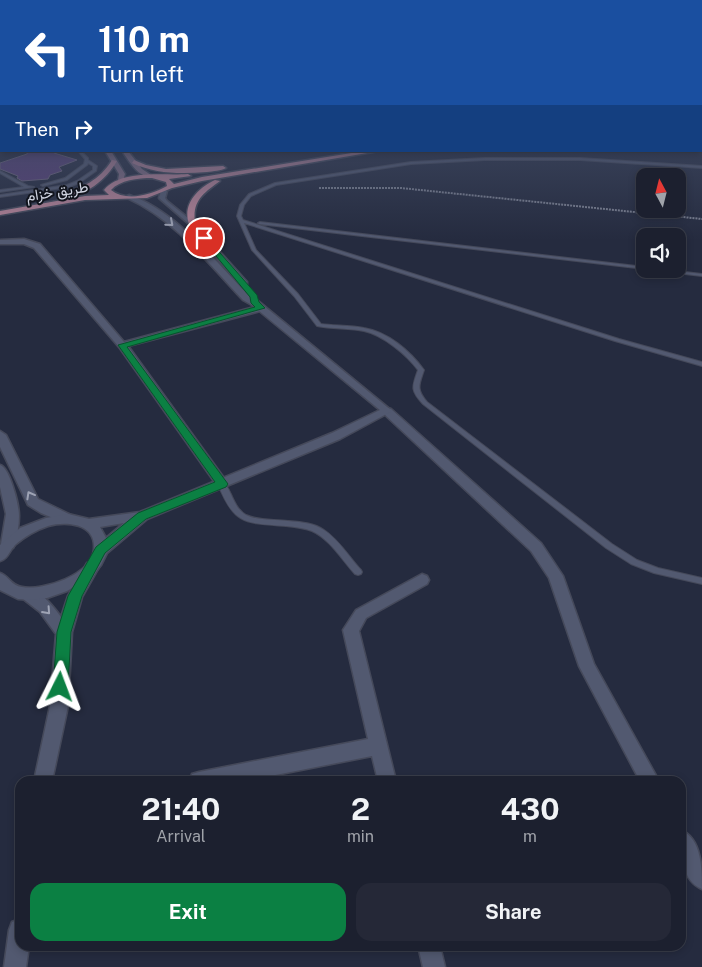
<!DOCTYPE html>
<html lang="en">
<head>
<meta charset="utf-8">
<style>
  :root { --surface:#1c202f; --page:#252837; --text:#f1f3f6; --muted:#a0a3aa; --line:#3a3e4b; --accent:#0b8043 }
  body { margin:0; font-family:"Public Sans",Vazirmatn,sans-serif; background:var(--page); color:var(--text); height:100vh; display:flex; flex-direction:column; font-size:19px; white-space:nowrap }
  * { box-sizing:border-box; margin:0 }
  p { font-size:16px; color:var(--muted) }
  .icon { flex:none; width:28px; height:28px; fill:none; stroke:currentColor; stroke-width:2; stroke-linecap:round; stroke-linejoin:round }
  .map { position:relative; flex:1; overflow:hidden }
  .details { position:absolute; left:15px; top:776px; width:671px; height:175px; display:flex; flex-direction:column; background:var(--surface); border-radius:15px; box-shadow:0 2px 8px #0003,0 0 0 1px var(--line) }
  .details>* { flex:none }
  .guide { position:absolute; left:0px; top:0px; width:702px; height:152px; box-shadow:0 2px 8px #0003,0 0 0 1px var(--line); background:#1a4fa0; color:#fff; overflow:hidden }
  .needle { width:32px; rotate:353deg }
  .controls { position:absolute; left:636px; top:168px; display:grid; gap:10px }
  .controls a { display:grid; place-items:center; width:50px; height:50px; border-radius:10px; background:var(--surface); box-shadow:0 2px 8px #0003,0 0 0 1px var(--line); font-size:25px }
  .pin { position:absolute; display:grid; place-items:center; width:42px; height:42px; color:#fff; margin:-21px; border:2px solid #fff; border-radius:50%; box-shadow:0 1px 5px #0007 }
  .me { position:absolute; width:55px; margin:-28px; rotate:3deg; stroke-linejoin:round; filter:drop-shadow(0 0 4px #0008) }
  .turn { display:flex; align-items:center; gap:18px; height:105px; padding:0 15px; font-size:22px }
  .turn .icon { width:65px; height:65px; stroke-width:2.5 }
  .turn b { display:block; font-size:35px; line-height:42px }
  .then { display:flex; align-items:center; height:48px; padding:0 15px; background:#0003; gap:10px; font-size:19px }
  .eta { display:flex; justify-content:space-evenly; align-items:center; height:85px; text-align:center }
  .eta b { font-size:30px; font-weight:700; line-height:35px }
  .action { display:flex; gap:10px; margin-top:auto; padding:10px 15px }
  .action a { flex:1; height:58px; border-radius:15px; background:var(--accent); color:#fff; font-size:20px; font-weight:700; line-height:58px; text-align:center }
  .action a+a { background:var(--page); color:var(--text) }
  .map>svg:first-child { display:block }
</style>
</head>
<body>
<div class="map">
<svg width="702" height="967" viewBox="0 0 702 967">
  <rect width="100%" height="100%" fill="#252b3f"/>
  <path fill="#584079" stroke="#6e657d" d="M 28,151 L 54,151 L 54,153 L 77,160 L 59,167 L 62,171 L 50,175 L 48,179 L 22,181 L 17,178 L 18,176 L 0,169 L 0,163 L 27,154 Z"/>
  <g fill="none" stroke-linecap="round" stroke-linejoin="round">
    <g stroke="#45495a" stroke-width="2">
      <path id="service" d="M 0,116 L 1,116 L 1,118 L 0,118 Z
        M 0,125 L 1,126 L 1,128 L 0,128 Z
        M 0,136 L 1,136 L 1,139 L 0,139 Z
        M 78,151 L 81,151 L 88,158 L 88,160 L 97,166 L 96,171 L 79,183 L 69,187 L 0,197 L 0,195 L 67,185 L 77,181 L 93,170 L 93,166 L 88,163 L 87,165 L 67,180 L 43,186 L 41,185 L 65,178 L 84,164 L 85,159 Z
        M 485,158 L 580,158 L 702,166 L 702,168 L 580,160 L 485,160 L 411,164 L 276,185 L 251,196 L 244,205 L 241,216 L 243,220 L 619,339 L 702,362 L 702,366 L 615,341 L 244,223 L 256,250 L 298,294 L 321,324 C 335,326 350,325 364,328 C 388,332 410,351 424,370 C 419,385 416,389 427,402 L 612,544 L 637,560 L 658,568 L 702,578 L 702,584 L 654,573 L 631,564 L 606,548 L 423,404 C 410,390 412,387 418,370 C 407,355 383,335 364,331 C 349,328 333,329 317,326 L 294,296 L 252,250 L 237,216 L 240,205 L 249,194 L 275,183 L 411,162 Z
        M 0,171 L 28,186 L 34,187 L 0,192 L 0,190 L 24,187 L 0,173 Z
        M 260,222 L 645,267 L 645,269 L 647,269 L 645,269 L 259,224 L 258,223 Z
        M 648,269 L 660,269 L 702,274 L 702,276 L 650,270 Z
        M 222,481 C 231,486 232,507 246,515 C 258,521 275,519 288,521 C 300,522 314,523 324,530 C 339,540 349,557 361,570 L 362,572 L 361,574 L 358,575 L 355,574 C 342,560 330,539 312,531 C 304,528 295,527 286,526 C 245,523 234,525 218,484 Z"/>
    </g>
    <g stroke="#45495a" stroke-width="3">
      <path id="minor" d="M 24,239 L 40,244 L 124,342 L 258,306 L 264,306 L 264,310 L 128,346 L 226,481 L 228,484 L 226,487 L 218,487 L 119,347 L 34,248 L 24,244 L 0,244 L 0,240 Z
        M 387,408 L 391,409 L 541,543 L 563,576 L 594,664 L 659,781 L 640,781 L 579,666 L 549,578 L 531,551 L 383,413 L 382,411 Z
        M 0,431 L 6,435 L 38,499 L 75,517 L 77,520 L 75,523 L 65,523 L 41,513 L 28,505 L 0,447 Z
        M 0,465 C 10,468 19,505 19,516 C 19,526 17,535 15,544 L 13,548 L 3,548 L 1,544 L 6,514 L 0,487 Z
        M 92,562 L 97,563 L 99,567 L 82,597 L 72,632 L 68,706 L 52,781 L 34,781 L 50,706 L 56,634 L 40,612 L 22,598 L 20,594 L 22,590 C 37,585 53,606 61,617 L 68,596 L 87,563 Z
        M 422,574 L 427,576 L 429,580 L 427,584 L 366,618 L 359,631 L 396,781 L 378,781 L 372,756 L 245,781 L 190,781 L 192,774 L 199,772 L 368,739 L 343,630 L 356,610 Z
        M 681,830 C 702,839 702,870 702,889 C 680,880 681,850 681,830 Z
        M 20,919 L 20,946 L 29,946 L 26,967 L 4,967 L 9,930 L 12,922 Z
        M 418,946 L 440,946 L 445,967 L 423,967 Z"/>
    </g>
    <g stroke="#45495a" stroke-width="3">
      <path id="tertiary" d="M 164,189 L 167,191 L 165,198 L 167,201 L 193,222 L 247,282 L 247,286 L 241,286 L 189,224 L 159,198 L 161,191 Z
        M 129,195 C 175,210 216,262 249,296 L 258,301 L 392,411 L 340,439 L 147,519 L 107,553 L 101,565 L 93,575 L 67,591 L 47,598 L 32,600 L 18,599 L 0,590 L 0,573 C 9,576 11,586 22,587 C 43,591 92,575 94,549 C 96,523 66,521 48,526 C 36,530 24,537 15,545 C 9,551 8,559 0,561 L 0,545 L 20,528 L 46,518 L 68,514 L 89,519 L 140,512 L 332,433 L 380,410 L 252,305 L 243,300 C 208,263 174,219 127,198 L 127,196 ZM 124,523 L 106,538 L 100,527 Z"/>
    </g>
    <g stroke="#45495a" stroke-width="3">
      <path id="secondary" d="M 0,107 L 1,107 L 1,109 L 0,109 Z
        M 701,117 L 702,117 L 702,119 L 701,119 Z
        M 105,151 L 111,151 L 125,174 L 123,181 L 118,180 L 119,174 Z
        M 122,151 L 128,151 L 142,169 L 151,175 L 151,177 C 138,177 129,161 122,151 Z"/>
    </g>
    <g stroke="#45495a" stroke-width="3">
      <path id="primary" d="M 701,104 L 702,104 L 702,106 L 701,106 Z
        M 701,114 L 702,114 L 702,117 L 701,117 Z
        M 701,125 L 702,125 L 702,127 L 701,127 Z
        M 364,151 L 379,151 L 202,181 L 172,188 L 147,198 L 85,200 L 0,215 L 0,211 L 85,196 L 109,195 L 104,190 C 122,169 163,176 188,174 L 191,176 L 169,179 L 174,184 L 202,177 ZM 152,178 L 166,182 L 167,186 C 151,195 126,202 111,190 C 120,180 138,178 152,178 Z
        M 112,160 L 117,161 C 106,180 84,198 61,197 L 61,195 C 83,187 99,181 112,160 Z
        M 134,160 L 146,165 L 166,169 L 223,166 L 226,168 C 221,171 213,171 207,172 C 180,174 156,174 132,163 Z
        M 215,180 L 220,181 C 204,193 192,200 195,223 L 189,224 C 182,204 198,188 215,180 Z"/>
    </g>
    <path stroke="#7c8191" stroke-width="2" stroke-dasharray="2 1" stroke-linecap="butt" d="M 319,188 L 401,188 L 702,219"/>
    <use href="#service" fill="#525970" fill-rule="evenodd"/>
    <use href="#minor" fill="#525970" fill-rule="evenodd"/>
    <use href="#tertiary" fill="#525970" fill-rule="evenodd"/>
    <use href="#secondary" fill="#836d83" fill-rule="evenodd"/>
    <use href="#primary" fill="#b48296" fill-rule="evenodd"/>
  </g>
  <defs><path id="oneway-chevron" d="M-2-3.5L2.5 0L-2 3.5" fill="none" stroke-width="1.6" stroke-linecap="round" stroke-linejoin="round" transform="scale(1.25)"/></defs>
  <g stroke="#9ea3b4">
    <use href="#oneway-chevron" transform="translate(170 223) rotate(41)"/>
    <use href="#oneway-chevron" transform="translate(30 495) rotate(-119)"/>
    <use href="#oneway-chevron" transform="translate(47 611) rotate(48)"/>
  </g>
  <linearGradient id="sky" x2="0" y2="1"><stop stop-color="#141823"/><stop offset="0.43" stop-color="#404a63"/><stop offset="1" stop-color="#404a63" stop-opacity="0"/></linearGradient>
  <rect width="702" height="240" fill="url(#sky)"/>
  <path fill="#0b8043" stroke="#07532c" d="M 202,237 L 206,237 L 257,295 L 259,302 L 265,308 L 127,347 L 228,484 L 226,487 L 146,519 L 105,553 L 82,596 L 71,632 L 68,687 L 66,692 L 60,694 L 55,692 L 53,687 L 57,632 L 68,596 L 96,547 L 138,513 L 215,482 L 118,345 L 255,307 L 251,303 L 250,297 L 202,239 Z"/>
  <g text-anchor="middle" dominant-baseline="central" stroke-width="4" stroke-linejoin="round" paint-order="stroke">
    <g font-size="15" fill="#d0d4e1" stroke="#11141d">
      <text transform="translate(57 191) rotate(-9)">طريق خزام</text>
    </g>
  </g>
</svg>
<div class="controls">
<a><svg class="needle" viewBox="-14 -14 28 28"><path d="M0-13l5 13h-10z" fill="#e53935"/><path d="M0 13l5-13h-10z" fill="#a0a3aa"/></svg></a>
<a><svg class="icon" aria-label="sound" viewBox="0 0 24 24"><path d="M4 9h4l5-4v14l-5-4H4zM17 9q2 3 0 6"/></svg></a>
</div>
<div class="pin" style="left:204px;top:238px;background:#d93025"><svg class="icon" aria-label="arrive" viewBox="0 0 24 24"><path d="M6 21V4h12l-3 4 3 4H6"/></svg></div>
<svg class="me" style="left:60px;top:687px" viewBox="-20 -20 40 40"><path d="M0-17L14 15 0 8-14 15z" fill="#0b8043" stroke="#fff" stroke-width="4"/></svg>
<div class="guide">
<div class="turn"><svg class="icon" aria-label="left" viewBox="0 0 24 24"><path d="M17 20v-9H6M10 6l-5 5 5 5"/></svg><div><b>110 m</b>Turn left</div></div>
<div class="then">Then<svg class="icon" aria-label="right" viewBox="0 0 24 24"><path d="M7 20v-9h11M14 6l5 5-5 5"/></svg></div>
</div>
<section class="details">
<div class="eta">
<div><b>21:40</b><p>Arrival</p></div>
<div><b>2</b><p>min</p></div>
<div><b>430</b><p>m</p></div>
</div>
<div class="action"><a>Exit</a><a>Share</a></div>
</section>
</div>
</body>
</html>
